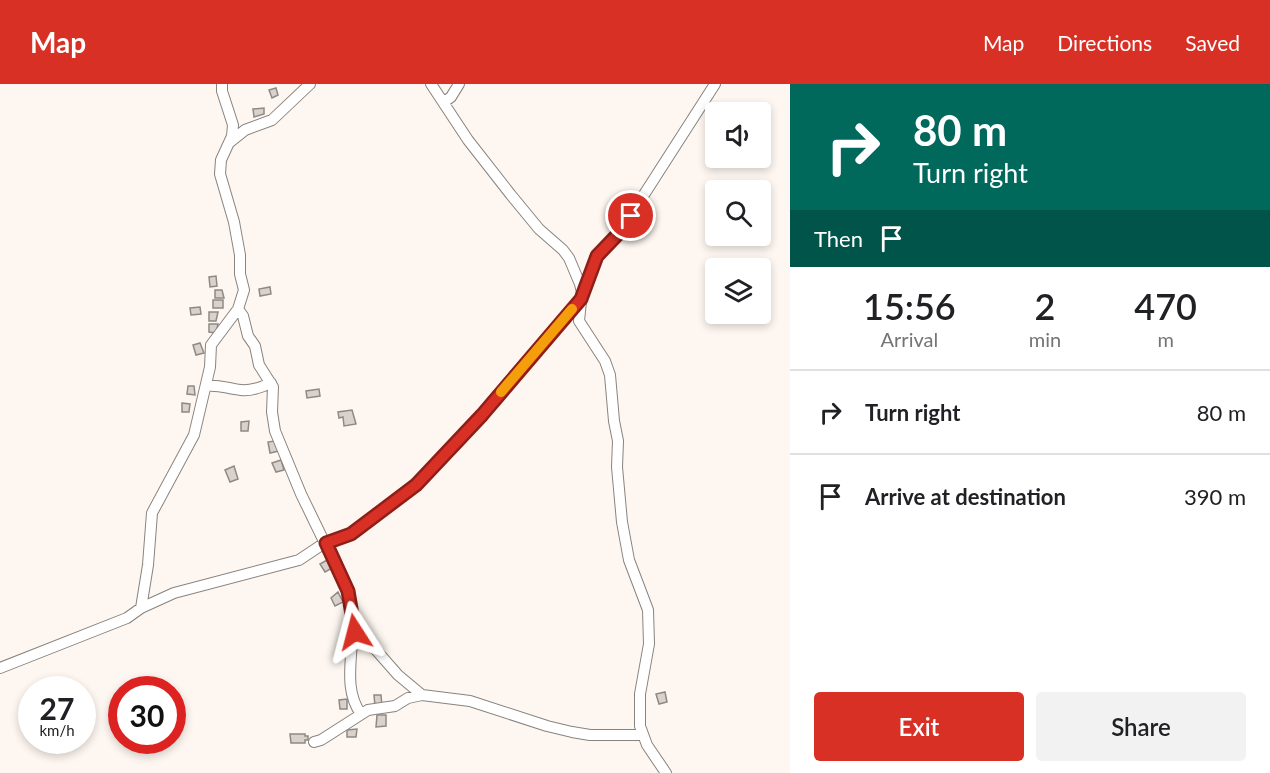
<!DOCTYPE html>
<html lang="en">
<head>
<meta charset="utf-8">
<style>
  :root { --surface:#fff; --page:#f2f2f2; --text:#202124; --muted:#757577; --line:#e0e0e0; --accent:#d93025 }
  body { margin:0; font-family:Lato,sans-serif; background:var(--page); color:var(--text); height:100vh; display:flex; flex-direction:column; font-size:22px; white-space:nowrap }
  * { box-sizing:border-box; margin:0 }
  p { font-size:20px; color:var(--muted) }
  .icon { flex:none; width:33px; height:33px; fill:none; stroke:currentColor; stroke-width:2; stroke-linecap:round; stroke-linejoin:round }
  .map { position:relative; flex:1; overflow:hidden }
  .sheet { display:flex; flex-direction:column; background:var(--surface); width:480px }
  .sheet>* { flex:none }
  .top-card { background:#00695c; color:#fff; overflow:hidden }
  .tools { position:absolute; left:705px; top:18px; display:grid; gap:12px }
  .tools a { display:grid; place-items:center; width:66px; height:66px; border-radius:6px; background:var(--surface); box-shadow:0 3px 9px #0003; font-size:30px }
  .speed { position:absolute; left:18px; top:592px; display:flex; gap:12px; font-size:30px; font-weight:700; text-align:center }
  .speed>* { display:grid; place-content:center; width:78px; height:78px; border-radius:50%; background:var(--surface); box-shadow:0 3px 9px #0003; line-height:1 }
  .speed small { font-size:15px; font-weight:400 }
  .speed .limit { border:9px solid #d22; background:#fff; color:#111 }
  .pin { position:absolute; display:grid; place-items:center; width:51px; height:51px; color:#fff; margin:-26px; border:3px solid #fff; border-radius:50%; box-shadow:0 2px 6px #0007 }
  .me { position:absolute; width:66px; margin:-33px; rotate:351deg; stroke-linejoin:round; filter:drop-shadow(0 0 4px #0008) }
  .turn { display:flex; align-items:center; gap:21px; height:126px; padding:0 24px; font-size:27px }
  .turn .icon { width:78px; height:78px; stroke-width:2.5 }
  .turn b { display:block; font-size:42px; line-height:51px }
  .then { display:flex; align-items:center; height:57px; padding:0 24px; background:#0003; gap:12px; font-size:22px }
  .eta { display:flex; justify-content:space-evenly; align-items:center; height:102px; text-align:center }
  .eta b { font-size:36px; font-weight:600; line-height:42px }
  .primary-button { display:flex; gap:12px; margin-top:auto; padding:12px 24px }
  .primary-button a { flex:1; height:69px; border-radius:6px; background:var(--accent); color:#fff; font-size:24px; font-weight:600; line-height:69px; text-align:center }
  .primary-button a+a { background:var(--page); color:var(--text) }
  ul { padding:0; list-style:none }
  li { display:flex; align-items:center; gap:18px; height:84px; padding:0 24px; border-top:2px solid var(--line) }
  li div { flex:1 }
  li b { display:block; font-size:22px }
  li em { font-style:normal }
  header { display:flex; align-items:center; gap:36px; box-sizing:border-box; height:84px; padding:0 30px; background:var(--accent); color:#fff }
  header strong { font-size:28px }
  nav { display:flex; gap:33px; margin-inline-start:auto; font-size:21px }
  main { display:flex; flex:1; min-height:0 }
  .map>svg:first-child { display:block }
</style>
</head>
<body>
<header>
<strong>Map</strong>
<nav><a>Map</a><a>Directions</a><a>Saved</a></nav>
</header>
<main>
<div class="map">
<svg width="790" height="689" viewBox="0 0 790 689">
  <rect width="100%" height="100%" fill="#fef7f1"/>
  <path fill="#d8d1cc" stroke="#8f8984" stroke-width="1.5" d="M 276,4 L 278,11 L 272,14 L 269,6 Z
    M 264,24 L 264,30 L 254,33 L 253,25 Z
    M 216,192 L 217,202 L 210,203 L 209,193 Z
    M 270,203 L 271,210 L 260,212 L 259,205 Z
    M 215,206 L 222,206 L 224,214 L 215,214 Z
    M 213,216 L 223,216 L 223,224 L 213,224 Z
    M 200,223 L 201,230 L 191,231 L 190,224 Z
    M 209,228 L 218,228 L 216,237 L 209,237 Z
    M 209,240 L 218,240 L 216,249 L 209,248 Z
    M 200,259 L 204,269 L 196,271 L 193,261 Z
    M 188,302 L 194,302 L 195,311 L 187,310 Z
    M 319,305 L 320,312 L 307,314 L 306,307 Z
    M 182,319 L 190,320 L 189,328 L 182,328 Z
    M 352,326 L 356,340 L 344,342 L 343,333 L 339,334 L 338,328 Z
    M 249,337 L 248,347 L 241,347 L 241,338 Z
    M 274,357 L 279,367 L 270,369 L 268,358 Z
    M 281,376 L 284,386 L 276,388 L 272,379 Z
    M 234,382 L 238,395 L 230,398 L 225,386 Z
    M 327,476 L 334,483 L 325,488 L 320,480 Z
    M 338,508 L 343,518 L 335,522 L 331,514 Z
    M 665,608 L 667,618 L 659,620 L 656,610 Z
    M 374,611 L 381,611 L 382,622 L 375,622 Z
    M 347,615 L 347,625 L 340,625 L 339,616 Z
    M 377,631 L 386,631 L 386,642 L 376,643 Z
    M 357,645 L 356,653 L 347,653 L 347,646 Z
    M 290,650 L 305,650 L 305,652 L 308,652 L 308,656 L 305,656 L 305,659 L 291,659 Z"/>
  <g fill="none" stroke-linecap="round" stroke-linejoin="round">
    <g stroke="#89837e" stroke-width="12">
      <path id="minor" d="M 431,0 L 468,56 L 511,111 L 539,145 L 563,166 L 569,174 L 580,200 L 582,208 L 579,237 L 605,277 L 610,291 L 614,337 L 618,357 L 617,383 L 622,438 L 629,476 L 648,526 L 649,560 L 640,610 L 640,642 L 647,661 L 666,689
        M 444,18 L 451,13 L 459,0
        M 230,58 L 245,46 L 272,36 L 310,0
        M 238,225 L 243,232 L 248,252 L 255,262 L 259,281 L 273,303 L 272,328 L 275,347 L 301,410 L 348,507 L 355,548 L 361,555 L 376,566 L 398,591 L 422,611 L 470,617 L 547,642 L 572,648 L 590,651 L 642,651
        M 206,302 C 219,300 228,305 241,306 C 252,307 261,303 271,299
        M 141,524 L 148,481 L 152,429 L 194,351 L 210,283 L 211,261 L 238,225 L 244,206 L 240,190 L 240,171 L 234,138 L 220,90 L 221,76 L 232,52 L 233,41 L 222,7 L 222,0
        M 355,548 L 352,555 C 351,581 345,608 361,630
        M 0,584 L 127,534 L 141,524 L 174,509 L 299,476 L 326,458 L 351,450 L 420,396 L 482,331 L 581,215 L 597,172 L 620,148 L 715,0
        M 314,658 L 321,656 L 368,626 L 395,622 L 408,614 L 422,611"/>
    </g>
    <use href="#minor" stroke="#fff" stroke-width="10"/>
  </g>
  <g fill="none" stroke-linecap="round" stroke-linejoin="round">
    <g stroke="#8d1f18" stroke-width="15">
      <path id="route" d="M 355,548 L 348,507 L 326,459 L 351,450 L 416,401 L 482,331 L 581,215 L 597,172 L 620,148 L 631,132"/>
    </g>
    <use href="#route" stroke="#d93025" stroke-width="10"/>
    <path stroke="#f59e0b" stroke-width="10" d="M 501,308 L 572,225"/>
  </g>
</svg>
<div class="tools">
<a><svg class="icon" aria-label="sound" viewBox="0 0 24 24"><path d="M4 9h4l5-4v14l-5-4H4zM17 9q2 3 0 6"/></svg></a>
<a><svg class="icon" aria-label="search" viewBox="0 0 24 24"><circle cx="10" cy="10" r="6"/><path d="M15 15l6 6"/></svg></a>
<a><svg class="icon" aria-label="layers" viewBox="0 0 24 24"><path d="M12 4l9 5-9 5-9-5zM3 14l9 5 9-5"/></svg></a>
</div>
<div class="speed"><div>27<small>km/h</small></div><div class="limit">30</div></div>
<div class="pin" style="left:631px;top:132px;background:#d93025"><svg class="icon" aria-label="arrive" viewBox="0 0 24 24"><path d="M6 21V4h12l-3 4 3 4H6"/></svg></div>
<svg class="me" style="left:355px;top:548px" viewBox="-20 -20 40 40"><path d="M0-17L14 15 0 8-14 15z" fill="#d93025" stroke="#fff" stroke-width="4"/></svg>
</div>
<section class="sheet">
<div class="top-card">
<div class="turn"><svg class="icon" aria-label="right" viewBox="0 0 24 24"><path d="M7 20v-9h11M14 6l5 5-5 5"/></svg><div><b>80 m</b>Turn right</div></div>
<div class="then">Then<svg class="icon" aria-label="arrive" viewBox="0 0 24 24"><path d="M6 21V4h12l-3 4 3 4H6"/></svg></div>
</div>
<div class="eta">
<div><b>15:56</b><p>Arrival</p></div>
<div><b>2</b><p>min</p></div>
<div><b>470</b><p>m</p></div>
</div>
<ul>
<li><svg class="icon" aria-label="right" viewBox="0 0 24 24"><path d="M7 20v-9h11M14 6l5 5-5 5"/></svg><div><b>Turn right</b></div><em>80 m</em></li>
<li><svg class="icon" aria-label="arrive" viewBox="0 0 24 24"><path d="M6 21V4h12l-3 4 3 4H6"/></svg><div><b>Arrive at destination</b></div><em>390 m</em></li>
</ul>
<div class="primary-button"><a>Exit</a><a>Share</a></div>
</section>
</main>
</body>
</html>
